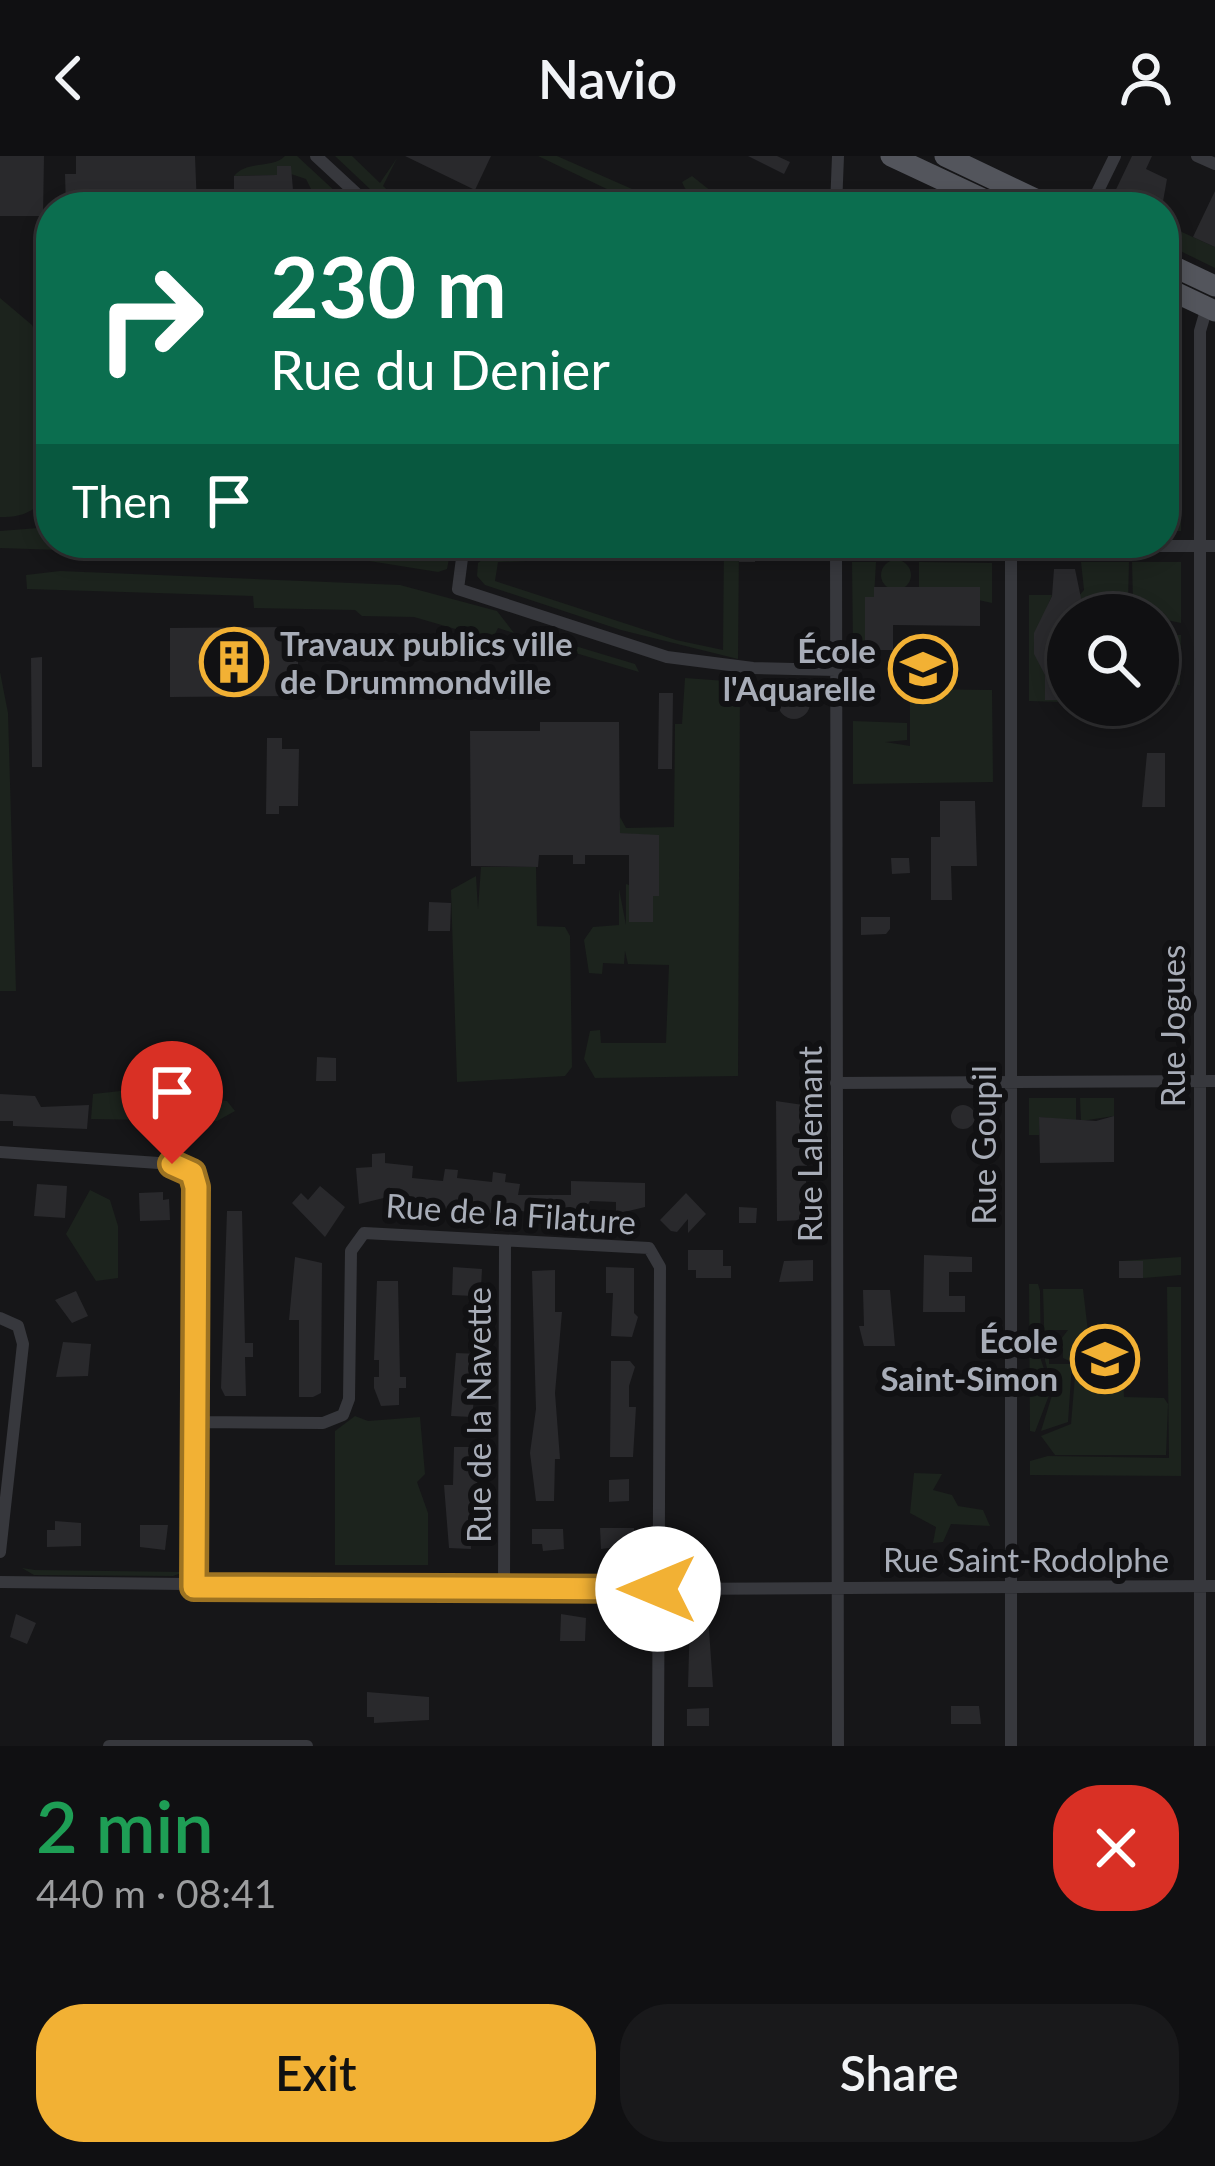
<!DOCTYPE html>
<html lang="en">
<head>
<meta charset="utf-8">
<style>
  :root { --surface:#101012; --page:#19191b; --text:#f1f3f6; --muted:#9c9d9f; --line:#303032; --accent:#f2b134 }
  body { margin:0; font-family:Lato,sans-serif; background:var(--page); color:var(--text); height:100vh; display:flex; flex-direction:column; font-size:45px; white-space:nowrap }
  * { box-sizing:border-box; margin:0 }
  p { font-size:39px; color:var(--muted) }
  .icon { flex:none; width:66px; height:66px; fill:none; stroke:currentColor; stroke-width:2; stroke-linecap:round; stroke-linejoin:round }
  .map { position:relative; height:1590px; overflow:hidden }
  .drawer { display:flex; flex-direction:column; background:var(--surface); flex:1 }
  .drawer>* { flex:none }
  .hud { position:absolute; left:36px; top:36px; width:1143px; height:366px; border-radius:48px; box-shadow:0 6px 18px #0003,0 0 0 3px var(--line); background:#0b6e4f; color:#fff; overflow:hidden }
  .fabs { position:absolute; left:1047px; top:438px; display:grid; gap:24px }
  .fabs a { display:grid; place-items:center; width:132px; height:132px; border-radius:50%; background:var(--surface); box-shadow:0 6px 18px #0003,0 0 0 3px var(--line); font-size:60px }
  .pin { position:absolute; display:grid; place-items:center; width:102px; height:102px; color:#fff; margin:-123px -51px; border-radius:50% 50% 50% 0; rotate:-45deg; box-shadow:0 0 12px #0007 }
  .pin .icon { rotate:45deg }
  .me { position:absolute; width:132px; margin:-66px; rotate:270deg; stroke-linejoin:round; filter:drop-shadow(0 0 9px #0008) }
  .turn { display:flex; align-items:center; gap:42px; height:252px; padding:0 36px; font-size:54px }
  .turn .icon { width:156px; height:156px; stroke-width:2.5 }
  .turn b { display:block; font-size:84px; line-height:102px }
  .then { display:flex; align-items:center; height:114px; padding:0 36px; background:#0003; gap:24px; font-size:45px }
  .round { display:grid; place-items:center; flex:none; width:126px; height:126px; border-radius:48px; background:var(--page) }
  .overview { display:flex; align-items:center; justify-content:space-between; height:204px; padding:0 36px }
  h1 { font-size:72px; font-weight:600; line-height:90px; color:#1e9e55 }
  .primary-button { display:flex; gap:24px; margin-top:auto; padding:24px 36px }
  .primary-button a { flex:1; height:138px; border-radius:48px; background:var(--accent); color:#111; font-size:48px; font-weight:600; line-height:138px; text-align:center }
  .primary-button a+a { background:var(--page); color:var(--text) }
  header { display:flex; justify-content:space-between; align-items:center; height:156px; padding:0 36px; background:var(--surface); font-size:54px; font-weight:600 }
  .map>svg:first-child { display:block }
</style>
</head>
<body>
<header><svg class="icon" aria-label="back" viewBox="0 0 24 24"><path d="M15 5l-7 7 7 7"/></svg>Navio<svg class="icon" aria-label="person" viewBox="0 0 24 24"><circle cx="12" cy="8" r="4"/><path d="M4 21q1-7 8-7t8 7"/></svg></header>
<div class="map">
<svg width="1215" height="1590" viewBox="0 0 1215 1590">
  <rect width="100%" height="100%" fill="#161618"/>
  <path fill="#1c231d" d="M 285,0 L 297,0 L 352,51 L 234,47 L 294,46 L 314,39 L 306,23 L 291,18 L 290,10 L 278,10 L 277,19 L 234,20 C 246,4 273,13 285,0 Z
    M 335,0 L 352,0 L 380,27 L 397,2 L 383,30 L 405,51 L 389,51 Z
    M 538,0 L 557,0 L 673,51 L 636,47 Z
    M 692,20 L 731,51 C 710,51 690,47 682,26 Z
    M 1164,68 L 1215,91 L 1215,112 L 1164,87 Z
    M 0,142 L 32,169 L 40,187 L 47,309 L 41,347 C 28,359 17,361 0,361 Z
    M 1164,313 L 1181,313 L 1181,375 L 1164,375 Z
    M 51,371 L 51,387 L 452,387 L 447,413 L 438,416 L 363,404 L 0,392 L 0,375 Z
    M 724,387 L 739,387 L 738,503 L 621,474 L 485,429 L 477,420 L 478,407 L 487,400 L 528,400 L 528,405 L 498,406 L 495,425 L 676,484 L 723,494 Z
    M881 419a15 15 0 1 1 30 0a15 15 0 1 1-30 0Z
    M 852,406 L 876,406 L 874,441 L 865,442 L 865,492 L 853,492 Z
    M 919,406 L 992,407 L 992,447 L 919,431 Z
    M 1081,406 L 1129,406 L 1128,446 L 1098,446 L 1098,459 L 1085,454 L 1078,441 L 1084,434 Z
    M 1132,406 L 1181,406 L 1181,467 L 1143,459 L 1142,446 L 1133,446 Z
    M 60,415 L 400,429 L 497,455 L 514,477 L 498,472 L 493,482 L 483,481 L 414,461 L 362,460 L 355,454 L 254,452 L 253,440 L 27,433 L 26,419 Z
    M 1029,439 L 1052,439 C 1033,484 1037,497 1061,546 L 1029,545 Z
    M 1159,479 L 1181,479 L 1180,529 L 1158,529 Z
    M 542,480 L 635,508 L 639,516 L 532,484 Z
    M 0,516 L 8,557 L 16,835 L 0,835 Z
    M 685,522 L 740,526 L 738,920 L 595,922 L 584,903 L 590,875 L 600,874 L 601,887 L 666,887 L 669,809 L 628,808 L 625,795 L 624,808 L 603,807 L 602,818 L 589,817 L 584,784 L 593,771 L 619,769 L 619,733 L 626,769 L 626,728 L 659,740 L 659,680 L 620,677 L 620,661 L 626,672 L 674,671 L 675,568 L 682,568 Z
    M 910,533 L 992,534 L 993,626 L 853,628 L 853,565 L 907,567 L 907,584 L 885,586 L 910,590 Z
    M 481,711 L 536,711 L 537,770 L 565,771 L 570,780 L 572,911 L 565,920 L 457,926 L 451,734 L 476,720 L 478,753 Z
    M 130,934 L 227,945 L 235,955 L 217,965 L 91,963 L 93,938 Z
    M 1029,942 L 1076,942 L 1076,965 L 1040,961 L 1039,979 L 1029,979 Z
    M 1080,942 L 1114,942 L 1114,960 L 1081,965 Z
    M 90,1034 L 110,1044 L 118,1070 L 118,1122 L 96,1125 L 66,1078 Z
    M 1181,1101 L 1181,1119 L 1143,1122 L 1143,1105 L 1121,1105 Z
    M 1029,1128 L 1038,1128 L 1040,1135 L 1041,1204 L 1051,1234 L 1035,1276 L 1030,1275 Z
    M 1167,1131 L 1181,1131 L 1181,1320 L 1030,1319 L 1030,1305 L 1048,1300 L 1169,1302 Z
    M 1043,1133 L 1083,1133 L 1089,1184 L 1121,1183 L 1124,1241 L 1164,1242 L 1168,1248 L 1166,1299 L 1055,1299 L 1041,1280 L 1071,1268 L 1076,1208 L 1063,1202 L 1063,1188 L 1058,1187 L 1068,1174 L 1049,1174 L 1049,1208 L 1072,1208 L 1068,1266 L 1041,1275 L 1053,1236 L 1045,1204 Z
    M 355,1260 L 368,1265 L 420,1261 L 425,1318 L 417,1326 L 428,1357 L 428,1409 L 335,1409 L 335,1275 Z
    M 914,1317 L 942,1318 L 933,1334 L 952,1339 L 958,1350 L 983,1354 L 990,1370 L 951,1368 L 943,1386 L 933,1387 L 936,1371 L 910,1357 Z
    M 22,1412 L 35,1414 L 184,1416 L 173,1420 L 34,1419 Z"/>
  <path fill="#29292c" d="M 0,0 L 44,0 L 43,60 L 0,60 Z
    M 76,0 L 195,0 L 197,51 L 66,51 L 65,18 L 76,18 Z
    M 405,0 L 491,0 L 475,34 Z
    M 748,0 L 777,0 L 790,6 L 784,18 Z
    M 1132,0 L 1152,0 L 1146,13 L 1167,23 L 1162,51 L 1110,46 Z
    M 277,10 L 291,10 L 294,46 L 234,47 L 234,20 L 277,19 Z
    M 1215,35 L 1215,91 L 1193,81 Z
    M 739,387 L 811,387 L 811,398 L 755,398 L 755,406 L 739,406 Z
    M 1054,413 L 1075,413 L 1082,447 L 1143,446 L 1143,459 L 1068,459 L 1068,544 L 1045,544 L 1045,519 L 1034,498 L 1034,477 L 1052,440 Z
    M 874,431 L 980,431 L 980,470 L 893,469 L 893,494 L 865,494 L 865,441 L 874,441 Z
    M 298,471 L 298,540 L 170,541 L 170,472 Z
    M 42,501 L 42,611 L 32,611 L 31,502 Z
    M778 547a16 16 0 1 1 32 0a16 16 0 1 1-32 0Z
    M 659,537 L 673,537 L 672,613 L 658,613 Z
    M 540,566 L 619,566 L 620,677 L 659,679 L 659,740 L 653,740 L 653,766 L 629,766 L 629,699 L 585,699 L 585,708 L 573,708 L 573,699 L 539,699 L 538,711 L 471,710 L 470,575 L 540,575 Z
    M 267,582 L 282,582 L 282,593 L 299,593 L 298,650 L 279,650 L 279,658 L 266,658 Z
    M 1147,597 L 1165,597 L 1165,651 L 1142,651 Z
    M 940,645 L 975,645 L 977,710 L 951,710 L 952,744 L 931,744 L 931,681 L 940,681 Z
    M 891,702 L 909,702 L 910,717 L 892,718 Z
    M 429,746 L 451,747 L 450,775 L 428,775 Z
    M 861,761 L 890,761 L 890,773 L 886,778 L 861,779 Z
    M 317,901 L 336,902 L 336,925 L 316,925 Z
    M 0,938 L 35,940 L 41,951 L 89,949 L 87,973 L 13,970 L 13,965 L 0,965 Z
    M 776,945 L 810,950 L 804,1064 L 777,1065 Z
    M951 961a12 12 0 1 1 24 0a12 12 0 1 1-24 0Z
    M 1114,960 L 1114,1006 L 1040,1007 L 1039,961 L 1096,965 Z
    M 385,997 L 385,1007 L 413,1010 L 412,1022 L 443,1025 L 445,1013 L 458,1014 L 457,1022 L 492,1026 L 493,1016 L 506,1018 L 505,1026 L 520,1028 L 518,1039 L 571,1039 L 571,1025 L 645,1027 L 645,1051 L 616,1058 L 616,1046 L 590,1045 L 583,1057 L 535,1058 L 509,1052 L 500,1059 L 463,1051 L 455,1056 L 406,1051 L 400,1038 L 359,1048 L 356,1012 L 372,1011 L 372,998 Z
    M 37,1028 L 67,1030 L 65,1062 L 34,1060 Z
    M 320,1030 L 345,1051 L 325,1081 L 292,1047 L 301,1037 L 308,1044 Z
    M 163,1036 L 163,1044 L 169,1043 L 170,1064 L 140,1065 L 139,1037 Z
    M 686,1037 L 706,1058 L 688,1077 L 688,1063 L 677,1076 L 671,1075 L 660,1064 Z
    M 739,1051 L 757,1052 L 756,1067 L 739,1067 Z
    M 227,1055 L 242,1055 L 245,1187 L 253,1187 L 253,1201 L 245,1201 L 246,1240 L 225,1240 L 221,1232 Z
    M 688,1094 L 723,1094 L 723,1110 L 731,1110 L 731,1122 L 696,1122 L 696,1114 L 688,1114 Z
    M 924,1099 L 972,1101 L 972,1116 L 949,1116 L 949,1140 L 965,1140 L 965,1156 L 923,1156 Z
    M 295,1101 L 322,1107 L 321,1237 L 313,1241 L 299,1241 L 299,1164 L 289,1164 Z
    M 813,1104 L 813,1125 L 779,1126 L 784,1105 Z
    M 1119,1105 L 1143,1105 L 1143,1122 L 1119,1122 Z
    M 453,1111 L 482,1113 L 481,1132 L 474,1131 L 473,1140 L 452,1139 Z
    M 606,1111 L 634,1112 L 634,1157 L 638,1161 L 632,1181 L 611,1180 L 613,1137 L 606,1137 Z
    M 555,1114 L 555,1156 L 562,1156 L 555,1237 L 560,1303 L 555,1303 L 554,1345 L 536,1345 L 530,1297 L 536,1253 L 532,1115 Z
    M 377,1125 L 398,1125 L 400,1221 L 406,1221 L 406,1232 L 399,1232 L 399,1249 L 381,1250 L 374,1232 L 374,1221 L 379,1221 L 379,1204 L 374,1204 Z
    M 863,1134 L 890,1134 L 895,1190 L 864,1190 L 859,1170 L 864,1170 Z
    M 76,1135 L 88,1160 L 72,1167 L 55,1144 Z
    M 63,1186 L 91,1188 L 88,1220 L 56,1221 Z
    M 456,1197 L 479,1198 L 472,1261 L 451,1260 Z
    M 611,1205 L 630,1205 L 635,1211 L 629,1230 L 629,1251 L 636,1251 L 633,1301 L 610,1301 Z
    M 454,1291 L 478,1291 L 477,1349 L 470,1349 L 471,1393 L 449,1392 L 444,1329 L 453,1329 Z
    M 629,1323 L 629,1345 L 609,1346 L 609,1324 Z
    M 55,1365 L 81,1367 L 81,1390 L 47,1391 L 47,1374 L 55,1374 Z
    M 140,1369 L 168,1369 L 165,1394 L 140,1391 Z
    M 600,1372 L 634,1372 L 634,1389 L 601,1393 Z
    M 532,1373 L 563,1373 L 564,1393 L 543,1395 L 542,1388 L 532,1388 Z
    M 16,1458 L 36,1467 L 27,1488 L 10,1481 Z
    M 561,1458 L 586,1462 L 585,1485 L 560,1485 Z
    M 690,1460 L 708,1460 L 713,1531 L 688,1531 Z
    M 367,1536 L 429,1541 L 429,1564 L 374,1567 L 374,1561 L 367,1561 Z
    M 951,1550 L 979,1550 L 981,1568 L 951,1568 Z
    M 709,1552 L 709,1570 L 687,1570 L 687,1553 Z"/>
  <g fill="none" stroke-linecap="round" stroke-linejoin="round">
    <path stroke="#37383d" stroke-width="12" d="M 316,0 L 371,51
      M 1197,0 L 1215,8
      M 836,51 L 838,0
      M 1090,51 L 1115,0
      M 464,387 L 458,433 L 667,501 L 753,512 L 836,514
      M 836,387 L 838,1590
      M 1011,387 L 1011,1590
      M 836,390 L 1215,390
      M 836,927 L 1215,925
      M 0,996 L 173,1008 L 187,1013 L 195,1023 L 194,1431
      M 0,1162 L 18,1170 L 23,1188 L 0,1396
      M 196,1266 L 323,1267 L 343,1259 L 349,1243 L 351,1095 L 364,1077 L 649,1092 L 660,1111 L 658,1590
      M 0,1426 L 658,1433 L 1215,1430
      M 504,1432 L 505,1087
      M 109,1590 L 307,1590
      M 1200,1590 L 1200,175 L 1207,151"/>
    <path stroke="#53555c" stroke-width="21" d="M 891,0 L 1000,51
      M 945,0 L 1052,51
      M 1164,106 L 1215,130
      M 1164,131 L 1215,155"/>
  </g>
  <g fill="none" stroke-linecap="round" stroke-linejoin="round">
    <g stroke="#9d7322" stroke-width="30">
      <path id="route" d="M 172,1008 L 192,1017 L 196,1031 L 194,1431 L 658,1433"/>
    </g>
    <use href="#route" stroke="#f2b134" stroke-width="21"/>
  </g>
  <defs>
    <g id="building-ring" transform="scale(3.45)"><circle r="9.5" fill="#111113" stroke="#f2b134" stroke-width="1.5"/><path d="M-4-6H4V6H1V3H-1V6H-4ZM-2.5-4.3h1.7v1.8h-1.7ZM.8-4.3h1.7v1.8H.8ZM-2.5-1h1.7V.8h-1.7ZM.8-1h1.7V.8H.8Z" fill="#f2b134"/></g>
    <g id="school-ring" transform="scale(3.45)"><circle r="9.5" fill="#111113" stroke="#f2b134" stroke-width="1.5"/><path d="M0-5L7-2L0 1L-7-2ZM-4 1L0 2.5L4 1V4Q0 6-4 4Z" fill="#f2b134"/></g>
  </defs>
  <g fill-rule="evenodd">
    <use href="#building-ring" x="234" y="506"/>
    <use href="#school-ring" x="923" y="513"/>
    <use href="#school-ring" x="1105" y="1203"/>
  </g>
  <g text-anchor="middle" dominant-baseline="central" stroke-width="12" stroke-linejoin="round" paint-order="stroke">
    <g font-size="33" font-weight="bold" fill="#a8adb8" stroke="#111113" text-anchor="end">
      <text x="280" y="487" text-anchor="start">Travaux publics ville<tspan x="280" dy="38">de Drummondville</tspan></text>
      <text x="876" y="494">École<tspan x="876" dy="38">l'Aquarelle</tspan></text>
      <text x="1058" y="1184">École<tspan x="1058" dy="38">Saint-Simon</tspan></text>
    </g>
    <g font-size="33" fill="#a8adb8" stroke="#111113">
      <text transform="translate(1172 870) rotate(-90)">Rue Jogues</text>
      <text transform="translate(809 988) rotate(-90)">Rue Lalemant</text>
      <text transform="translate(983 989) rotate(-90)">Rue Goupil</text>
      <text transform="translate(511 1057) rotate(4)">Rue de la Filature</text>
      <text transform="translate(478 1259) rotate(-90)">Rue de la Navette</text>
      <text x="1026" y="1403">Rue Saint-Rodolphe</text>
    </g>
  </g>
</svg>
<div class="fabs">
<a><svg class="icon" aria-label="search" viewBox="0 0 24 24"><circle cx="10" cy="10" r="6"/><path d="M15 15l6 6"/></svg></a>
</div>
<div class="pin" style="left:172px;top:1008px;background:#d93025"><svg class="icon" aria-label="arrive" viewBox="0 0 24 24"><path d="M6 21V4h12l-3 4 3 4H6"/></svg></div>
<svg class="me" style="left:658px;top:1433px" viewBox="-20 -20 40 40"><circle r="19" fill="#fff"/><path d="M0-13L10 11 0 6-10 11z" fill="#f2b134"/></svg>
<div class="hud">
<div class="turn"><svg class="icon" aria-label="right" viewBox="0 0 24 24"><path d="M7 20v-9h11M14 6l5 5-5 5"/></svg><div><b>230 m</b>Rue du Denier</div></div>
<div class="then">Then<svg class="icon" aria-label="arrive" viewBox="0 0 24 24"><path d="M6 21V4h12l-3 4 3 4H6"/></svg></div>
</div>
</div>
<section class="drawer">
<div class="overview"><div><h1>2 min</h1><p>440 m · 08:41</p></div><a class="round" style="background:#d93025;color:#fff"><svg class="icon" aria-label="close" viewBox="0 0 24 24"><path d="M6 6l12 12M18 6L6 18"/></svg></a></div>
<div class="primary-button"><a>Exit</a><a>Share</a></div>
</section>
</body>
</html>
